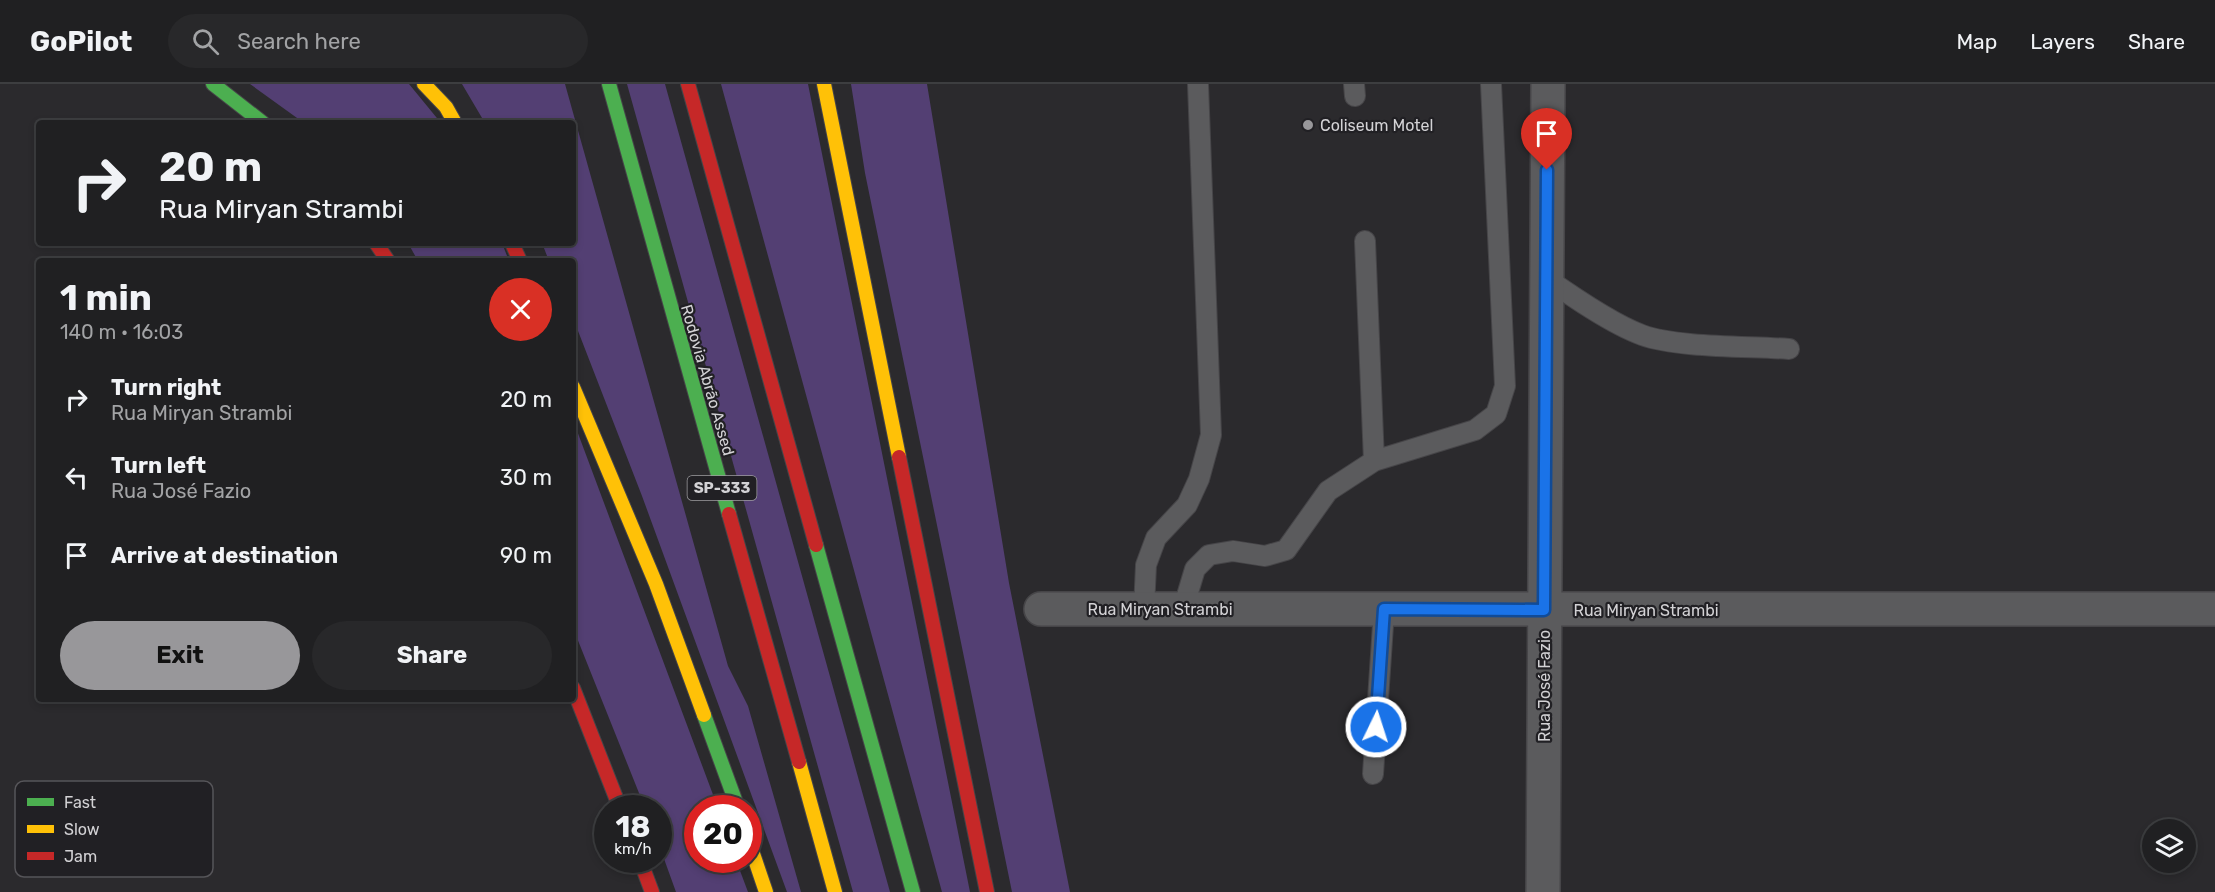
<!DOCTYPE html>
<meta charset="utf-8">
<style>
:root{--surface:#202022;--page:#28282a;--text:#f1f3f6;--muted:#a2a3a5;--line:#3d3e40;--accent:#98979a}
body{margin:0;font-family:Rubik,sans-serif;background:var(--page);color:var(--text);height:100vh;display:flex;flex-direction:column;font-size:22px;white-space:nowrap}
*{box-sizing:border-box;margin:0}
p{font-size:20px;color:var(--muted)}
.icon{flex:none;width:33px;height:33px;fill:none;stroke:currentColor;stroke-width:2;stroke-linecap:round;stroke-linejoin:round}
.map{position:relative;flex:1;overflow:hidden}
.sheet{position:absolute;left:36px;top:174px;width:540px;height:444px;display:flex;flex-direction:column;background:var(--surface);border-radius:6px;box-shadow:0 3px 9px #0003,0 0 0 2px var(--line)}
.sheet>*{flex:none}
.hud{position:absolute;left:36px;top:36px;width:540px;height:126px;border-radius:6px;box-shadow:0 3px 9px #0003,0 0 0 2px var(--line);background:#202022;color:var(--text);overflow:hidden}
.controls{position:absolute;left:2142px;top:735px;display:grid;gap:12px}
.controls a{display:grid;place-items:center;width:54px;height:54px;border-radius:50%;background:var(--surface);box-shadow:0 3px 9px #0003,0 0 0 2px var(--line);font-size:30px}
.speed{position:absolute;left:594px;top:711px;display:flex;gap:12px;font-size:30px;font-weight:700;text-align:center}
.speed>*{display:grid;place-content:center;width:78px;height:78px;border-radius:50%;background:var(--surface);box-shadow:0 3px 9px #0003,0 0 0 2px var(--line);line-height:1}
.speed small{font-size:15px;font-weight:400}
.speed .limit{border:9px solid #d22;background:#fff;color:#111}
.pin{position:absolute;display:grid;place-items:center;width:51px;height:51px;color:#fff;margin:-62px -26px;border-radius:50% 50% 50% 0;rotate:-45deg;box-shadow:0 0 6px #0007}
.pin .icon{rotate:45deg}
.me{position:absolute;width:66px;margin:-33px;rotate:4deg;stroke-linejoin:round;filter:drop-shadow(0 0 4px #0008)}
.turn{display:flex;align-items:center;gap:21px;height:126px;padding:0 24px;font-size:27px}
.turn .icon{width:78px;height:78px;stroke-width:2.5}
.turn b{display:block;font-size:42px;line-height:51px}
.round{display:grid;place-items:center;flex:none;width:63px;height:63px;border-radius:32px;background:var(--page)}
.headline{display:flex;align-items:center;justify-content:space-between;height:102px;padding:0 24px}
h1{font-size:36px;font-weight:700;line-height:45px}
.button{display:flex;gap:12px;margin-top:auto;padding:12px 24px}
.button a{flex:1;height:69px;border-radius:36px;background:var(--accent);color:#111;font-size:24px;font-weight:700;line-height:69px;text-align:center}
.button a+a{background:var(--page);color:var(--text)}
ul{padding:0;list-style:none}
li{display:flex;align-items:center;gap:18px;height:78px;padding:0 24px}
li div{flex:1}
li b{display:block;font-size:22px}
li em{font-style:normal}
header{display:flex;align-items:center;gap:36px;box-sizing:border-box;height:84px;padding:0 30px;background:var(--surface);border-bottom:2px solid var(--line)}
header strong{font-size:28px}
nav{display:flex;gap:33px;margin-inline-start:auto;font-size:21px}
.search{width:420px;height:54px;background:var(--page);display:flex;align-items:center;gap:15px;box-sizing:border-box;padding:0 21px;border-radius:33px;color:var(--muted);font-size:22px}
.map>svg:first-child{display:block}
</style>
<header>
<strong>GoPilot</strong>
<div class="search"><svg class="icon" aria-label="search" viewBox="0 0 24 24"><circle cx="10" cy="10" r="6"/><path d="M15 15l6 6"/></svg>Search here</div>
<nav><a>Map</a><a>Layers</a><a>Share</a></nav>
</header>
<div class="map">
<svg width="2215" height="808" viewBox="0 0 2215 808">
<rect width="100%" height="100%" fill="#2b2a2d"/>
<path fill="#533f73" d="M250 0H409L441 39H304Z
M462 0H565L728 582 748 622 801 808H787L642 412 573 234V177H549L542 159H573V39H485Z
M627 0H665L890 808H853Z
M721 0H808L970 808H942Z
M851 0H927L1009 499 1070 808H1012L865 89Z
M408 159H502L509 177H418Z
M573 336 718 724H698V776H736L748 808H676L659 761 658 724H645L573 544Z"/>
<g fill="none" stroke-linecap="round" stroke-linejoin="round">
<defs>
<path id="lane" d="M1354 0 1355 12
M1365 157 1374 377
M1546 194C1573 213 1612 240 1642 251 1678 264 1749 262 1789 265
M1144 525 1146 481 1156 454 1187 421 1199 395 1211 351 1198 0
M1183 525 1195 485 1209 471 1233 467 1265 472 1286 466 1328 407 1374 377 1475 346 1496 330 1505 302 1491 0
M1373 690 1384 526"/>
<path id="street" d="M1041 525H2215
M1543 808 1548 0"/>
<path id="fast" d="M213 0 263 39
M609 0 729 430
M816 461 913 808
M704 631 738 724"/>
<path id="slow" d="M424 0 446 23 455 39
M824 0 899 373
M573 303 656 500 704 631
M799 678 835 808
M748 755 766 808"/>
<path id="jam" d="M688 0 816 461
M376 159 388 177
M512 159 520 177
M899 373 987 808
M729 430 799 678
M573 604 620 724
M640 776 652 808"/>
</defs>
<use href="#lane" stroke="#464548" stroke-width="22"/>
<use href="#street" stroke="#464548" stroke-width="36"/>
<use href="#fast" stroke="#464548" stroke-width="16"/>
<use href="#slow" stroke="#464548" stroke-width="16"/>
<use href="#jam" stroke="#464548" stroke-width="16"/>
<use href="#lane" stroke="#5b5b5d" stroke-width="20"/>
<use href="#street" stroke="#5b5b5d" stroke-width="33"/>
<use href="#fast" stroke="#4caf50" stroke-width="14"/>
<use href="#slow" stroke="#ffc107" stroke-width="14"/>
<use href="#jam" stroke="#c62828" stroke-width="14"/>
</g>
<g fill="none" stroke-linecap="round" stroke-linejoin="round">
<defs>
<path id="route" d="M1376 643 1384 525 1544 526 1547 86"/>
</defs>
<use href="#route" stroke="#114b97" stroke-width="15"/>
<use href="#route" stroke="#1a73e8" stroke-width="10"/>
</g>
<circle fill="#98979a" stroke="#212024" stroke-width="2" cx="1308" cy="41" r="6"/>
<g text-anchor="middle" stroke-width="4.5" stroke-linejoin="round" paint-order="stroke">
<rect fill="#212024" stroke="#9e9da0" stroke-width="1.5" x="687.5" y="392" width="69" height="24" rx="4.5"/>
<g font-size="15" font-weight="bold" fill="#d3d2d5">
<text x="722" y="409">SP-333</text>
</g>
<g font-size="16" fill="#d3d2d5" stroke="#212024" text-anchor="start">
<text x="1320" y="47">Coliseum Motel</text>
</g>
<g font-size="16" fill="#d3d2d5" stroke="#212024">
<text transform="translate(708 296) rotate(74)" y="6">Rodovia Abrão Assed</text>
<text x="1160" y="531">Rua Miryan Strambi</text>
<text x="1646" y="532">Rua Miryan Strambi</text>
<text transform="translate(1544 602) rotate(-90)" y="6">Rua José Fazio</text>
</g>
</g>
<rect x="15" y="697" width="198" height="96" rx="9" fill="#212024" stroke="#565559" stroke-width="1.5"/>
<rect x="27" y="714" width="27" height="8" fill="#4caf50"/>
<rect x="27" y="741" width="27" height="8" fill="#ffc107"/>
<rect x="27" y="768" width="27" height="8" fill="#c62828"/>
<g font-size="16" fill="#d3d2d5">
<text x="64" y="724">Fast</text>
<text x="64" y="751">Slow</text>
<text x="64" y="778">Jam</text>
</g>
</svg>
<div class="controls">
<a><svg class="icon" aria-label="layers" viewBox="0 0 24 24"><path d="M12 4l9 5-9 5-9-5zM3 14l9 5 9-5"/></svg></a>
</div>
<div class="speed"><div>18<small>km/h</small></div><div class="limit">20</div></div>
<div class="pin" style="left:1547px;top:86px;background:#d93025"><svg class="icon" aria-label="arrive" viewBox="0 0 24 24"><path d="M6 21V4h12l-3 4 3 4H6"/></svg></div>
<svg class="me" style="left:1376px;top:643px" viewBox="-20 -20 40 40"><circle r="17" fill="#1a73e8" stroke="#fff" stroke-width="3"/><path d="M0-11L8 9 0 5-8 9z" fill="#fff"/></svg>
<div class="hud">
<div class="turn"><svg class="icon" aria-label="right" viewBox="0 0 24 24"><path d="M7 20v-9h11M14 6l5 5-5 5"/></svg><div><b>20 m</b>Rua Miryan Strambi</div></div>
</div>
<section class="sheet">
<div class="headline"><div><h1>1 min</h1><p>140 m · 16:03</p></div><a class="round" style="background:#d93025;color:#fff"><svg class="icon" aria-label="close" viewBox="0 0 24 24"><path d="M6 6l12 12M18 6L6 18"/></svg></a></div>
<ul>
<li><svg class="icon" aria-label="right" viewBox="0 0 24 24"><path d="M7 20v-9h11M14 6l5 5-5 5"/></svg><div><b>Turn right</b><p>Rua Miryan Strambi</p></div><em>20 m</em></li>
<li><svg class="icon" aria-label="left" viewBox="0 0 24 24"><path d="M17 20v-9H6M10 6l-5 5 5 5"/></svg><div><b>Turn left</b><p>Rua José Fazio</p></div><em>30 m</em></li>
<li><svg class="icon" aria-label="arrive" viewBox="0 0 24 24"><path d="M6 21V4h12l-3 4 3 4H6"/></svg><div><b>Arrive at destination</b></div><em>90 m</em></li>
</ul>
<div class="button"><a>Exit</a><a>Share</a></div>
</section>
</div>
